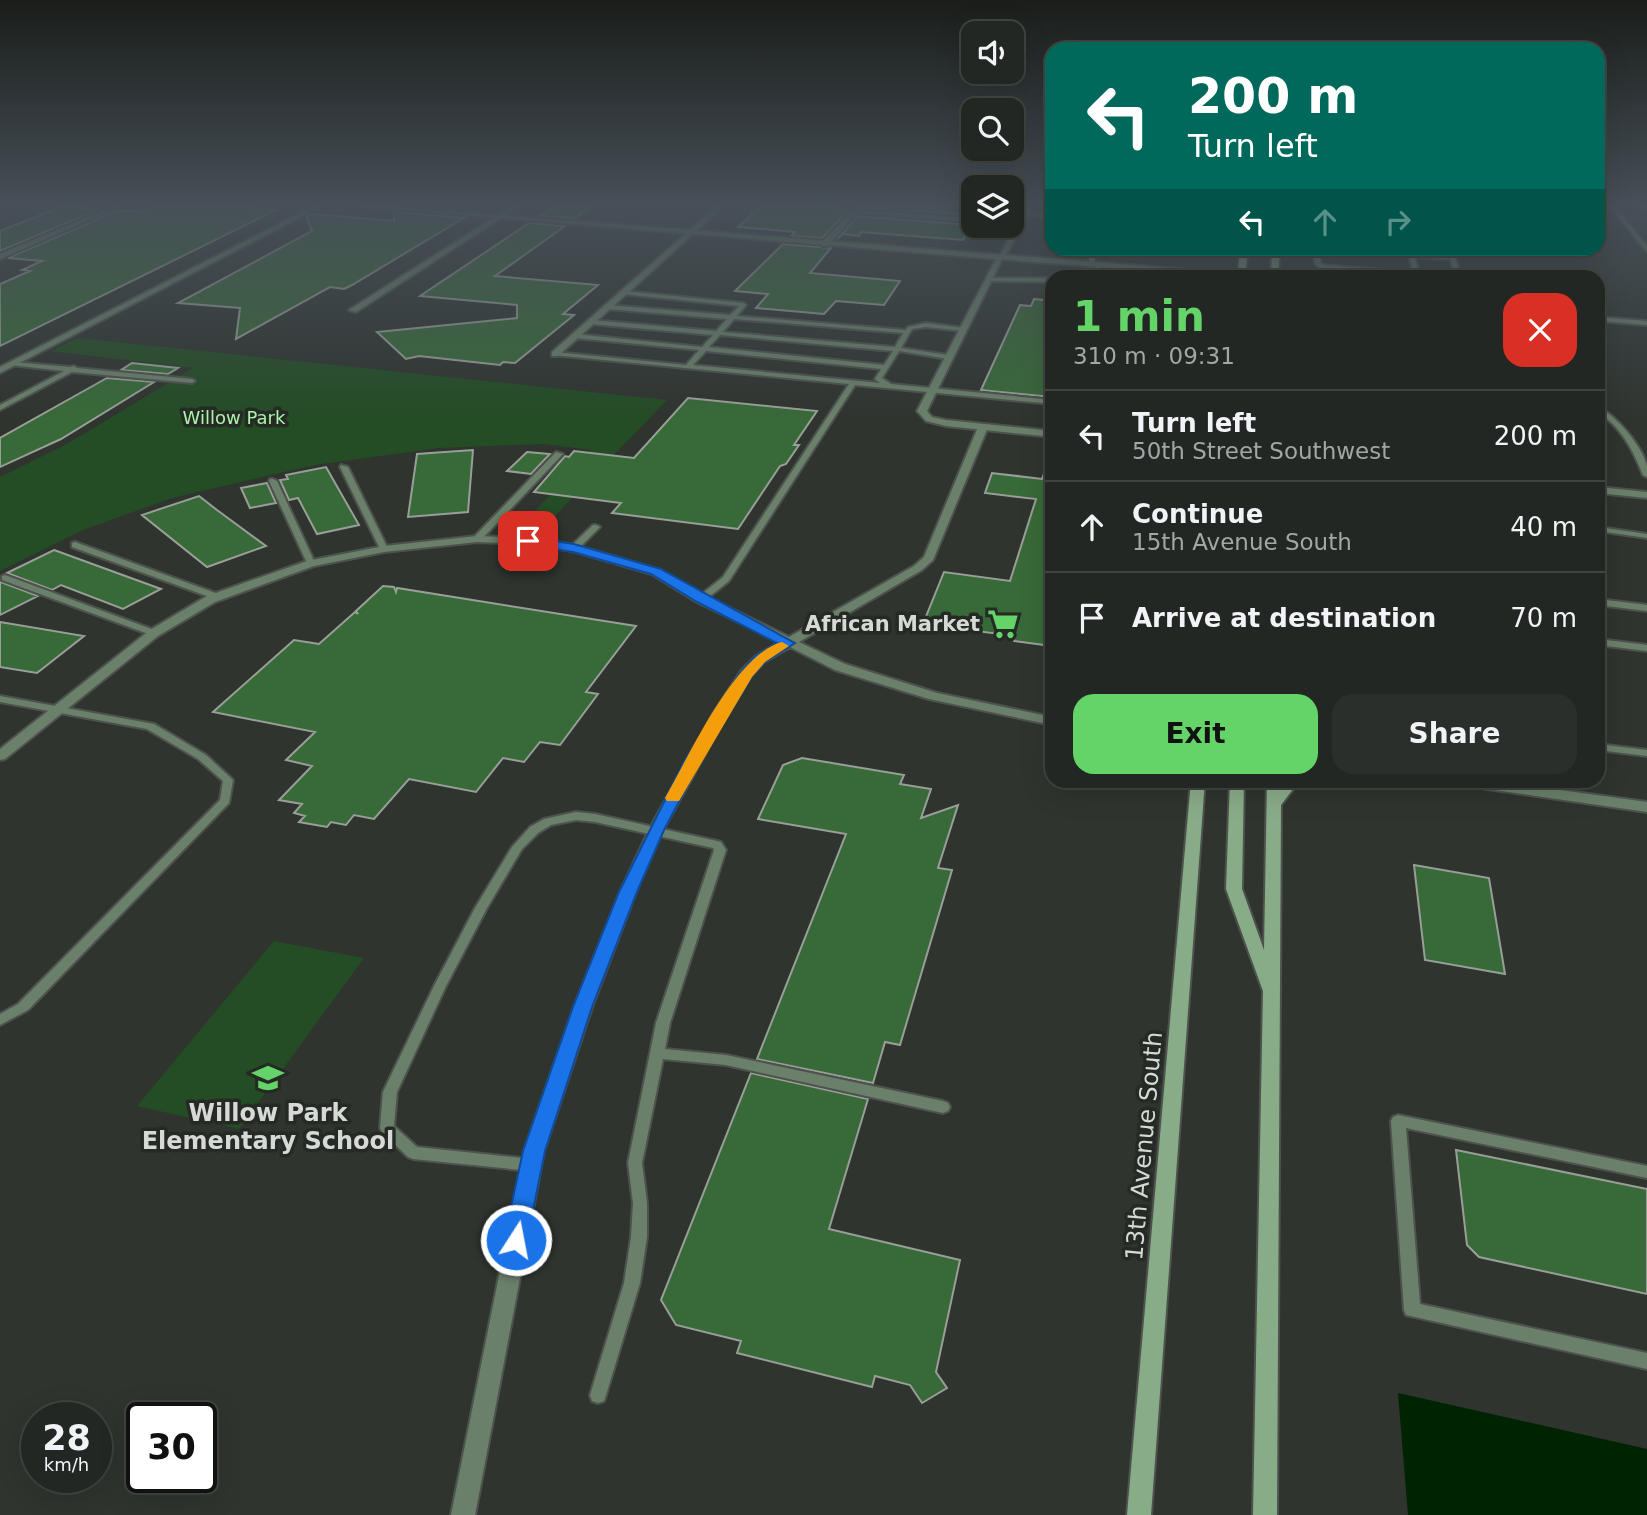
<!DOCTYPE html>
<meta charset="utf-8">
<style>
:root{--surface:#232723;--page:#2b2f2b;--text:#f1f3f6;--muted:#a3a5a6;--line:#404441;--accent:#64d468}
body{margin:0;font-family:"DejaVu Sans",sans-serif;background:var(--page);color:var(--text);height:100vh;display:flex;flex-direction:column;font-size:26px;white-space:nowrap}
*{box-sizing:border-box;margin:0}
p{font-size:23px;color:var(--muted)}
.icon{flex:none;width:38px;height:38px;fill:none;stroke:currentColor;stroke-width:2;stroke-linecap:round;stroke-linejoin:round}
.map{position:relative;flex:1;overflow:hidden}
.sheet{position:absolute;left:1045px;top:270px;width:560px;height:518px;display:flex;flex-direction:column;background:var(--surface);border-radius:21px;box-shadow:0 7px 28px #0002,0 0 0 2px var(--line)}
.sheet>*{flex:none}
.guide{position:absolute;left:1045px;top:42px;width:560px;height:214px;border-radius:21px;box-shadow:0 7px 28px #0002,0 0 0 2px var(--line);background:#00695c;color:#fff;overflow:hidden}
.tools{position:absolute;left:961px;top:21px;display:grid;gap:14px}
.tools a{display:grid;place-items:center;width:63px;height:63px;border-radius:14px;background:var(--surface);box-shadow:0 7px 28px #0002,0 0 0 2px var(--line);font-size:35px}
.speed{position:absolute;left:21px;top:1402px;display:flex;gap:14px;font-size:35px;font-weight:700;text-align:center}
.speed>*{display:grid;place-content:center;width:91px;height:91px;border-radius:50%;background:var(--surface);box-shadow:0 7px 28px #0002,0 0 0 2px var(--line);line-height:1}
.speed small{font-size:18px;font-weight:400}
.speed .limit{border:4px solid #111;border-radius:10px;background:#fff;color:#111}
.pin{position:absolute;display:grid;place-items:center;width:60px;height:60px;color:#fff;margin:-30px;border-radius:14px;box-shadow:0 4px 10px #0006}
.me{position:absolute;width:77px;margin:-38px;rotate:11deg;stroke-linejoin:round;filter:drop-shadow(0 0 5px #0008)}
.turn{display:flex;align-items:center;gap:24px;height:147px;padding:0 28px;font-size:32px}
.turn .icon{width:91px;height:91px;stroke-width:2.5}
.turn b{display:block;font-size:49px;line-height:60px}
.lanes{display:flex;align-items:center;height:66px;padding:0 28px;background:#0003;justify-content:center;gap:35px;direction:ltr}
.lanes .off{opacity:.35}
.round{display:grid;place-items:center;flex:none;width:74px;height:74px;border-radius:21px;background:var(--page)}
.summary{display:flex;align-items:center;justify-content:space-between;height:119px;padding:0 28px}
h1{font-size:42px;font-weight:700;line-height:52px;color:var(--accent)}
.button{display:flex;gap:14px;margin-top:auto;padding:14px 28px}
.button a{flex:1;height:80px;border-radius:21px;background:var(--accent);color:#111;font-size:28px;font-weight:700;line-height:80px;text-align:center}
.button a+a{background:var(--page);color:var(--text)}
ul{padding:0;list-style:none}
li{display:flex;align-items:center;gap:21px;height:91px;padding:0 28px;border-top:2px solid var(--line)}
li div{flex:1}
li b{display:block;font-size:26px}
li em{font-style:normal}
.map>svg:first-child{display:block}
</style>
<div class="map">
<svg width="1647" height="1515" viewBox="0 0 1647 1515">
<rect width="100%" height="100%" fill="#2f342f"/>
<path fill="#244c25" d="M78 338 667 400 544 527 523 524 591 450 544 444 439 448 315 465 172 498 83 530 0 571V477L67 444 193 368 51 351Z
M274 941 364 958 239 1129 137 1106Z"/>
<path fill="#002302" d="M1398 1393 1647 1449V1515H1408Z"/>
<path fill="#386938" stroke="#999f98" stroke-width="2" d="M63 206 100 209 0 251V231Z
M159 206H226L276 210 0 346V284L30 271 22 270 42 261 8 258 119 210 144 212Z
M554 206H593L575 218 540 216Z
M761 206H814L850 209 822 238 791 236 795 232 738 227Z
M868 206H973V215L866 208Z
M394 212 464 218 352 285 344 289 330 287 236 339 240 308 178 303 312 231 306 217 313 214 394 221Z
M858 216 972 225 963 240 861 232 859 236 843 234 837 239Z
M529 223 565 226 495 276 598 285 563 314 574 315 515 363 503 362 500 365 419 356 406 359 377 332 517 318V305L420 296Z
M783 244 831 248 810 273 900 281 884 305 836 301 824 314 756 308 768 294 735 291Z
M1034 299 1052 301V397L981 390 1020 305 1031 306Z
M132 363 178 368 168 374 121 370Z
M107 378 154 382 61 439 0 467V438Z
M688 398 817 411 794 445H799L786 464 780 466 738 529 612 513 621 503 534 492 565 456 569 457 574 451 634 458Z
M473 450 468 512 408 517 417 454Z
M527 452 550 454 531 474 507 471Z
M1047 465 1052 466V646L1014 641 1015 636 923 624 944 572 1010 581 1036 499 985 493 992 473 1042 479Z
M326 467 359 525 317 534 298 498 289 500 280 480 288 479 286 475Z
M267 483 276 503 250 508 241 488Z
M199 496 217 510 266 546 207 567 142 515Z
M54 550 161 589 123 609 61 585 52 590 7 573Z
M0 582H1L38 596 0 615Z
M383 586 394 587 396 592 397 588 636 626 586 692 598 694 560 745 540 742 524 762 503 758 476 792 409 779 374 819 354 815 346 825 331 822 327 827 299 822 305 816 294 813 302 804 279 800 312 766 286 760 315 732 213 712 294 640 319 644 355 612 358 614 356 611Z
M0 622 84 636 37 673 0 667Z
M802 758 904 775 900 784 931 789 921 818 958 805 938 868 952 870 900 1045 885 1042 873 1083 757 1059 846 834 758 819 783 765Z
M1414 865 1489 878 1505 974 1425 960Z
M751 1073 868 1099 829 1229 960 1260 936 1372 947 1388 922 1403 910 1385 875 1376 872 1387 737 1353 741 1341 676 1325 661 1300Z
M1456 1150 1647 1189V1294L1479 1257 1467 1245Z"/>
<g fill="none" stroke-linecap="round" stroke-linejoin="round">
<defs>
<path id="service" d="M1610 206H1615L1647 246V252Z
M1633 206H1647V208Z
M855 210 973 218V222L853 213Z
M1024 212 1052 215V218L1022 215Z
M1012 221 1021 223 1022 224 1019 226 1012 224Z
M1052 247 1095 253 1094 265 1091 267 1088 265 1090 255 1054 250Z
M1312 248H1348L1408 253 1407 248H1413L1414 253 1449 256 1446 248H1452L1461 276H1455L1450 259 1415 257 1419 274 1416 276 1322 269 1315 264ZM1318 249 1409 256 1413 272 1323 265 1321 263Z
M1099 263 1102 265 1098 276H1093L1096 265Z
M989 278H1052V282L987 281V279Z
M624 291 744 303 746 305 737 316 906 330 908 327 926 323 965 328V330L963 331 926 327 912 329 901 348 948 355 951 357 948 359 899 351 882 378 891 384 1052 400V404L855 385 729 581 704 601H698V597L723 577 849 384 553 355 552 354 555 352 686 365 699 350 575 338 572 336 575 334 702 347 713 335 591 324 588 322 591 320 716 331 727 319 607 309 604 307 607 305 730 315 739 306 622 294V292ZM734 319 903 333 895 347 723 332ZM720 335 893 351 884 365 709 347ZM706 351 881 369 875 379 880 383 693 365Z
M1598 317 1647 321V325L1598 321Z
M13 362 70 367 74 366 77 368 192 379 195 381 192 383 72 372 0 410V405L64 371 11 365V363Z
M1598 407C1616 415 1642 446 1647 466 1647 470 1647 474 1647 477L1643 475C1633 450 1621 427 1598 412Z
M556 452 563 454 480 541H474V537Z
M1049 458H1052V464L1047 462Z
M341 465 348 467 388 549 387 551H381L380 549 340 467Z
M270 479H273L277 481 315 563 314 565 311 566 307 563 269 481Z
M593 525H596L600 527 577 550H571V546Z
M1598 527 1647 534V538L1598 531Z
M75 542 221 595 222 597 221 599H215L72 547V543Z
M5 575 157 631 159 633 154 636 151 635 2 580V576Z
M1598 599 1647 605V611L1598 605Z
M1598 639 1647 645V651L1598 645Z
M0 696 154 724 206 755 233 780 229 803 28 1010 0 1025V1014L18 1004 220 800 223 781 198 759 147 729 0 702Z
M1598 744 1647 750V756L1598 750Z
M576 812 595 814 717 841 721 842 726 850 670 1023 665 1049 726 1055 943 1101 948 1103 950 1107 948 1111 943 1113 726 1065 663 1059 642 1163 647 1203V1237L640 1283 606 1395 604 1401 598 1403 592 1401 590 1395 624 1283 631 1237 633 1203 628 1163 656 1023 714 850 713 848 595 822 576 820 551 825 538 833 522 849 487 908 446 986 397 1092 394 1126 417 1147 531 1159 536 1161 538 1165 536 1169 531 1171 413 1159 408 1157 382 1132 380 1128 383 1092 434 986 475 908 512 847 530 827 544 819Z
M1398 1115 1647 1166V1178L1406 1128 1420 1304 1647 1353V1369L1406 1315 1404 1310 1391 1121 1393 1117Z"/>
<path id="minor" d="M113 206H122L0 259V254Z
M314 206H322L0 373V367Z
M512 206H520L356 312 349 310Z
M717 206H724L558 356H552V352Z
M856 206H863L828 246H822V242Z
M1026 206H1032L1006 255 1241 274 1245 276H1219L998 259Z
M983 424 988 427 933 560 922 570 799 642 845 664 937 693 1052 717V725L929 699 835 670 790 647 764 662 751 676 727 714 663 830 636 892 592 1007 544 1151 475 1515H451L524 1151 574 1007 620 892 649 830 713 714 741 671 756 656 780 642 697 602 652 574 573 551 528 544 477 542 384 552 314 566 215 602 158 636 5 759 0 760V749L150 630 207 596 307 561 384 546 477 536 528 538 574 545 660 570 705 596 789 637 914 566 924 557 978 427Z
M1446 780H1488L1647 802V812L1453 784Z"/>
<path id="tertiary" d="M355 206H384L1004 255 927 411 932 417 946 420 1052 431V437L946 426 926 421 917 411 996 259Z
M1598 487 1647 492V498L1598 493Z"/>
<path id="secondary" d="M1240 248H1248L1245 276H1238Z
M1272 248H1280L1278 276H1271Z
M1191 780H1205L1151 1515H1127Z
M1230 780H1244L1242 889 1264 950 1267 780H1281V783L1284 780H1300L1281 805 1277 1515H1253L1263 991 1226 889Z"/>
</defs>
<use href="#service" stroke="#4d524d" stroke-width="4"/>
<use href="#minor" stroke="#4d524d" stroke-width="4"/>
<use href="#tertiary" stroke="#4d524d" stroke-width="4"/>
<use href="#secondary" stroke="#4d524d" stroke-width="4"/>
<use href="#service" fill="#6a806a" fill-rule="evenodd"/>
<use href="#minor" fill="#6a806a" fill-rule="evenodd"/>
<use href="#tertiary" fill="#6a806a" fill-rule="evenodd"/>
<use href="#secondary" fill="#89ac88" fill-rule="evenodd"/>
</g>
<linearGradient id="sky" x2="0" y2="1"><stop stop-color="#1a1d1a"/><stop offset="0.49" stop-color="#475058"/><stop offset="1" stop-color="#475058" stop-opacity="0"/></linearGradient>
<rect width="1647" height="418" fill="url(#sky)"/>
<path fill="#1a73e8" stroke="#114b97" stroke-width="2" d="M528 537 574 544 661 569 795 643 765 662 752 676 700 762 664 830 637 892 592 1007 545 1151 527 1240 524 1247 516 1250 508 1247 504 1240 523 1151 573 1007 619 892 684 762 739 674 755 656 777 643 697 602 651 574 573 552 523 544 521 541Z"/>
<path fill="#f59e0b" d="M782 642 789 646 765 662 752 677 679 801H667L665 798C689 756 735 654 782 642Z"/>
<defs>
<symbol id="supermarket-bare" viewBox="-9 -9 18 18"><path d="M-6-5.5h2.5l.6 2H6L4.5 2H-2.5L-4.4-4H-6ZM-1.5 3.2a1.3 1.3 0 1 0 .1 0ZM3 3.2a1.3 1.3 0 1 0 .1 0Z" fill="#64d468" stroke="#252a25" stroke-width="2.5" paint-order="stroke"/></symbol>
<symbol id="school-bare" viewBox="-9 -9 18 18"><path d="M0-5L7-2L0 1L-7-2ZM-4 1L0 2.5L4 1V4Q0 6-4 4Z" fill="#64d468" stroke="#252a25" stroke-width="2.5" paint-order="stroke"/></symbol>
</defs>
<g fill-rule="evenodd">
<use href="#supermarket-bare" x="981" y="602" width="44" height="44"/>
<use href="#school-bare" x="246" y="1056" width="44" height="44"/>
</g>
<g text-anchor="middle" stroke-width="7" stroke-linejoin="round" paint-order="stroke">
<g font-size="18" fill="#aaf3a9" stroke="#252a25">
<text x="234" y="424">Willow Park</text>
</g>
<g font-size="21" font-weight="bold" fill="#d6d9d6" stroke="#252a25" text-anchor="end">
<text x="980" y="631">African Market</text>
</g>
<g font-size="24" font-weight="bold" fill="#d6d9d6" stroke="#252a25">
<text x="268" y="1121">Willow Park<tspan x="268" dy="28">Elementary School</tspan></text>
</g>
<g font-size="24" fill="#d6d9d6" stroke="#252a25">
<text transform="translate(1144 1146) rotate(-85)" y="8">13th Avenue South</text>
</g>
</g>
</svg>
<div class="tools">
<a><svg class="icon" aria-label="sound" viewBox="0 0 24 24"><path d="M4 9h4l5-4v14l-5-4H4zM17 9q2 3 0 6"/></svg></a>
<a><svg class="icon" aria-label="search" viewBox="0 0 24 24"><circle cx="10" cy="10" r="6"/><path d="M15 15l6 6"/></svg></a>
<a><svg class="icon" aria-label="layers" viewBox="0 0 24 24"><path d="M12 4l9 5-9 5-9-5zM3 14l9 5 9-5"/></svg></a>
</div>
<div class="speed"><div>28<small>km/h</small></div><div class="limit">30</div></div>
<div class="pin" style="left:528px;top:541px;background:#d93025"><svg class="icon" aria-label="arrive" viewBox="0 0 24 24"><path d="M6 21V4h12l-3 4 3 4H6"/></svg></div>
<svg class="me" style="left:516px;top:1240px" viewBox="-20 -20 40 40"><circle r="17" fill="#1a73e8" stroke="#fff" stroke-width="3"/><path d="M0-11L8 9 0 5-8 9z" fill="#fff"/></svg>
<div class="guide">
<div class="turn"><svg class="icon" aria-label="left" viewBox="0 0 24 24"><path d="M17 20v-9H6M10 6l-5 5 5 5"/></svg><div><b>200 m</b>Turn left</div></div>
<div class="lanes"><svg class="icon" aria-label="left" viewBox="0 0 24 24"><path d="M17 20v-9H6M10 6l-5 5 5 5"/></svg><svg class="icon off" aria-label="ahead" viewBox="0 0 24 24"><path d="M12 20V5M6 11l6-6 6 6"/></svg><svg class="icon off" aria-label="right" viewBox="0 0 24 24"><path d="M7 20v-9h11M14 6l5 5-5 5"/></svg></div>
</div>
<section class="sheet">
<div class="summary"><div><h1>1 min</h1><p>310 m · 09:31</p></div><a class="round" style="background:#d93025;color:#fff"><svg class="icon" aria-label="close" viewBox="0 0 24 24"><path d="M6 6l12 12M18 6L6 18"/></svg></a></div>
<ul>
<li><svg class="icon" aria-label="left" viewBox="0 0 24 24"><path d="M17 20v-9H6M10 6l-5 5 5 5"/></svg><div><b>Turn left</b><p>50th Street Southwest</p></div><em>200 m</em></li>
<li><svg class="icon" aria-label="ahead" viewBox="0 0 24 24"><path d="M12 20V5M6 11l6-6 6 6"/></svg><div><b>Continue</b><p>15th Avenue South</p></div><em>40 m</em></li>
<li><svg class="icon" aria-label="arrive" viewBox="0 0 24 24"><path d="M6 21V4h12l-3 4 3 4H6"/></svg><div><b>Arrive at destination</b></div><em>70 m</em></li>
</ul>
<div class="button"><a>Exit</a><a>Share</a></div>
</section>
</div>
